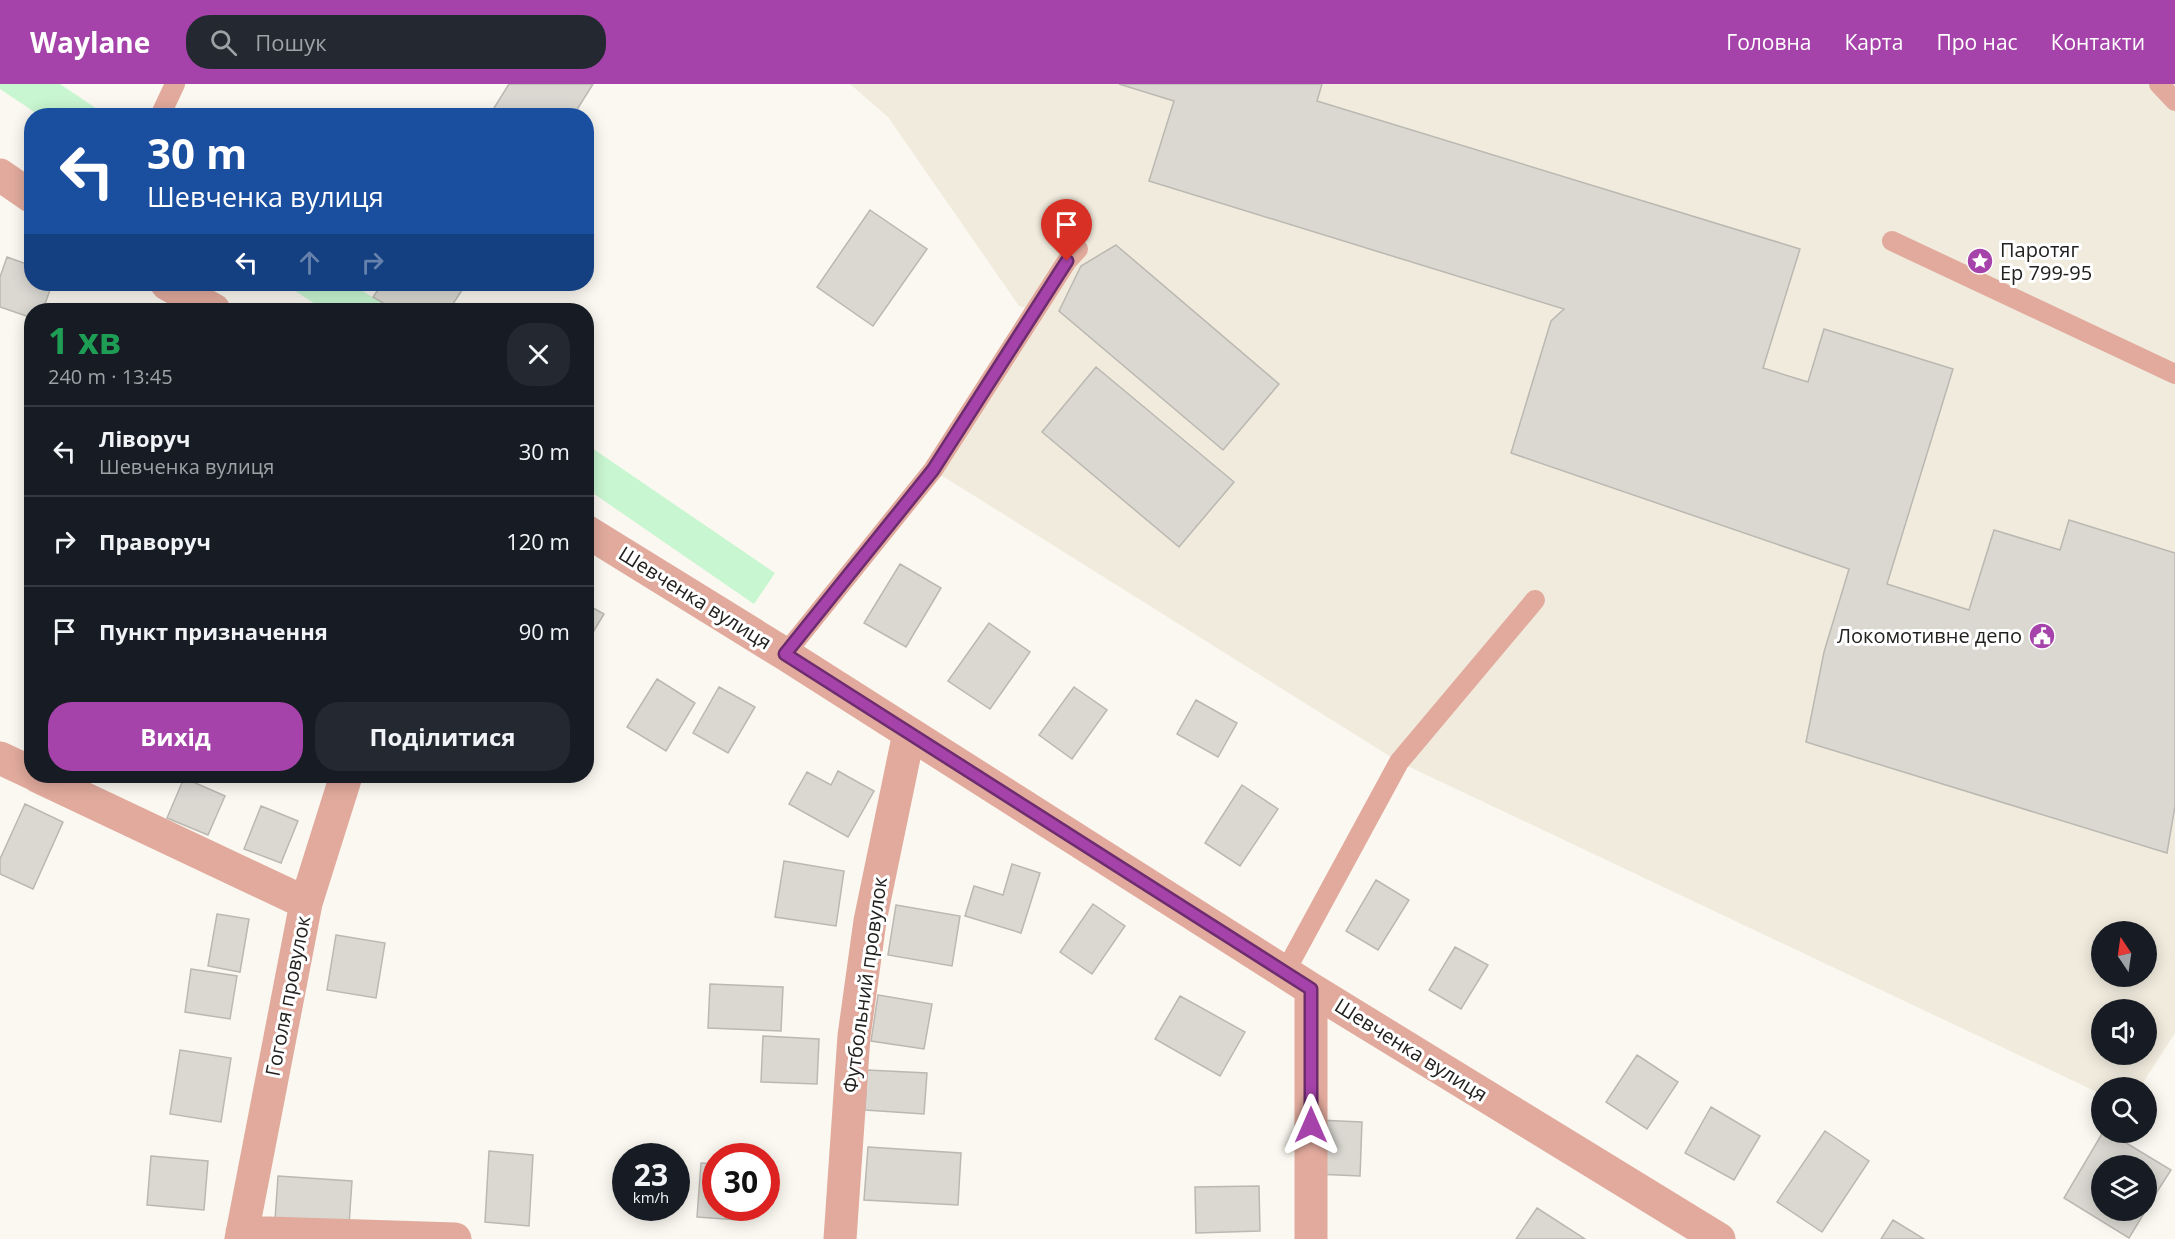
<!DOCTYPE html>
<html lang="uk">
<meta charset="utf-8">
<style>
:root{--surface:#171b24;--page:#242831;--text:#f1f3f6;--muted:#9ea1a6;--line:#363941;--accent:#a643aa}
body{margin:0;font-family:"Open Sans",sans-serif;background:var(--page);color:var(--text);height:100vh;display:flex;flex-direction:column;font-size:22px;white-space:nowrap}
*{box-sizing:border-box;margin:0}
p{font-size:20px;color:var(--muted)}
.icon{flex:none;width:33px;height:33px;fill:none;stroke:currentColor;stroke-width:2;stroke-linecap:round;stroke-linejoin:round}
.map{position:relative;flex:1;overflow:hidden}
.sheet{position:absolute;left:24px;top:219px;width:570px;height:480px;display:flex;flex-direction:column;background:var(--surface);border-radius:24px;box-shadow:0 3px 15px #0003}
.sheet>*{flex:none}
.guide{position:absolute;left:24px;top:24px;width:570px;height:183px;border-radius:24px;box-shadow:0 3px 15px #0003;background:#1a4fa0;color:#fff;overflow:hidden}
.needle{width:39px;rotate:347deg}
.tools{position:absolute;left:2091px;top:837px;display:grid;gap:12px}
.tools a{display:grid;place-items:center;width:66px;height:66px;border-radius:50%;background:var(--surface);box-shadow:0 3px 15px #0003;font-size:30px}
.speed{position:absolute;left:612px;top:1059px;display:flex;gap:12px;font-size:30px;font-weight:700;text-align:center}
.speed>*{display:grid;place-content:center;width:78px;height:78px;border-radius:50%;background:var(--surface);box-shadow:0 3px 15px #0003;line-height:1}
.speed small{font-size:15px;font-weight:400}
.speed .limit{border:9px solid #d22;background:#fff;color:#111}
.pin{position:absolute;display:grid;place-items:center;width:51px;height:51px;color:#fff;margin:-62px -26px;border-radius:50% 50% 50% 0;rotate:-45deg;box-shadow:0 0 6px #0007}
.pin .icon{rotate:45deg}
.me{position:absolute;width:66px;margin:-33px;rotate:0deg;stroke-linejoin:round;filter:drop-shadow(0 0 4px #0008)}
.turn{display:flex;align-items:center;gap:21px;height:126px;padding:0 24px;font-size:27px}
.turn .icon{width:78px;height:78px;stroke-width:2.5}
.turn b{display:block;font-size:42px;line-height:51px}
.lanes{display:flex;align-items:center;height:57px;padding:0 24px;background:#0003;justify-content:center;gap:30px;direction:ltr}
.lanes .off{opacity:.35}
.round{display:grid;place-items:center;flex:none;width:63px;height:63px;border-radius:24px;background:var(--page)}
.head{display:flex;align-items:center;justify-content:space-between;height:102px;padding:0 24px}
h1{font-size:36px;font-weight:700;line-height:45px;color:#1e9e55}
.cta{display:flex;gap:12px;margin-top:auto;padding:12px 24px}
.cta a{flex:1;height:69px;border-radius:24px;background:var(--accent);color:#fff;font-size:24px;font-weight:700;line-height:69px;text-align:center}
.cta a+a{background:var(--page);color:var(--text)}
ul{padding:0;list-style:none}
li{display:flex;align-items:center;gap:18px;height:90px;padding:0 24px;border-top:2px solid var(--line)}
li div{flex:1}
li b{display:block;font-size:22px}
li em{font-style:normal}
header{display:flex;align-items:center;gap:36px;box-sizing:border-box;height:84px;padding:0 30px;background:var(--accent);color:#fff}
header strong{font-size:28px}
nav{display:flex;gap:33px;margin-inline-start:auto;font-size:21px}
.search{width:420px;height:54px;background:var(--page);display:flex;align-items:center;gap:15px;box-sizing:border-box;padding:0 21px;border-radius:24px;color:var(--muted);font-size:22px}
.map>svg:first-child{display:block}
</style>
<header>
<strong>Waylane</strong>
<div class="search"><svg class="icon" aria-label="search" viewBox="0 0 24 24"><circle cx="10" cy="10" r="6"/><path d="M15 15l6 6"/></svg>Пошук</div>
<nav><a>Головна</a><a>Карта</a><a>Про нас</a><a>Контакти</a></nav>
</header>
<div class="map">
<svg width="2175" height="1155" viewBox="0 0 2175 1155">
<rect width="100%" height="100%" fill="#faf8f0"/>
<path fill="#f0ebdd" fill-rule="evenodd" d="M850 0H2175V949L2140 1003 2102 1004 2101 1010 1399 678 933 386 1035 226 1019 222 888 33ZM2102 848H2146V892H2102ZM2102 926H2146V970H2102Z"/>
<path fill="#c8f6d0" d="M0 0H60L106 31H39L0 5Z
M285 200H352L392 226H324Z
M586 360 775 489 754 520 587 405Z"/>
<path fill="#dad8d1" stroke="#bab8b1" stroke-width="1.5" d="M509 0H593L573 32H489Z
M1119 0H1322L1317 17 1800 165 1763 284 1808 298 1824 245 1953 285 1887 500 1969 526 1994 446 2060 466 2069 436 2175 469V722L2167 769 1806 658 1824 568 1849 485 1511 369 1551 237 1564 225 1149 97 1174 17Z
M870 126 927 165 873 242 817 203Z
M1116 161 1279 300 1223 366 1059 227 1081 182Z
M7 173 32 182V200H52L43 226H32V234L0 223V193Z
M382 200H466L449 226H395L373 213Z
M1096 283 1234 398 1179 463 1042 348Z
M900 480 941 504 906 563 864 539Z
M586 520 604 530 586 560Z
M989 539 1030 568 990 625 948 597Z
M657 595 695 619 666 667 627 643Z
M719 603 755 623 728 669 693 649Z
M1074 603 1107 626 1072 675 1039 651Z
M1196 616 1237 639 1218 673 1177 650Z
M838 687 874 707 848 753 789 720 807 688 831 701Z
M184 694 225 712 208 751 167 734Z
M1242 701 1278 725 1240 782 1205 759Z
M25 720 63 738 33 805 0 790V775Z
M261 722 298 737 281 779 244 765Z
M784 777 844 787 836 842 775 833Z
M1012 780 1040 789 1021 849 965 832 974 802 1003 811Z
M1376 796 1409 816 1378 866 1346 847Z
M1093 820 1125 842 1092 890 1060 868Z
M896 821 960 832 952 882 888 871Z
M217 830 249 835 240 888 208 882Z
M336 851 385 859 376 914 327 906Z
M1455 863 1488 881 1461 925 1429 906Z
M191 885 237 892 230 935 185 928Z
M710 900 783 903 781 947 708 944Z
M878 911 932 920 924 965 871 957Z
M1180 912 1245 948 1220 992 1155 955Z
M763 952 819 955 817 1000 761 998Z
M180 966 231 974 221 1038 170 1030Z
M1637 971 1678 998 1647 1045 1606 1018Z
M867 986 927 989 924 1030 865 1026Z
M1711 1023 1760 1052 1734 1096 1685 1069Z
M1317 1036 1362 1038 1360 1092 1315 1090Z
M1825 1047 1869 1077 1822 1148 1777 1118Z
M2103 1048H2108L2171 1086 2146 1125V1082H2102V1126H2146L2129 1154 2064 1114Z
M868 1063 961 1069 958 1121 864 1116Z
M489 1067 533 1071 529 1142 485 1138Z
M151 1072 208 1077 204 1126 147 1121Z
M701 1079 716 1080V1124H740L739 1136 697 1133Z
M278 1092 352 1097 349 1141 275 1136Z
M1259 1102 1260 1147 1196 1149 1195 1103Z
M1537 1124 1585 1155H1516Z
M1893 1136 1924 1155H1881Z"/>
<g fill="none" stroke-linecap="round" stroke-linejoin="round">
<path stroke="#e1aa9d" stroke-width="20" d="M2159 0 2175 17
M160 32 175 0
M1892 157 2175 290
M785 570 933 386 1067 177 1078 165
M1285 888 1399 678 1535 516"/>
<path stroke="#e1aa9d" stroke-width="33" d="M0 91 32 113
M167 200 214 226
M586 447 785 570 1311 905 1719 1155
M0 674 32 689
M37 692 306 819 241 1155
M306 819 346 692
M242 1148 455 1155
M840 1155 854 952 870 837 909 649
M1311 1155V905"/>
</g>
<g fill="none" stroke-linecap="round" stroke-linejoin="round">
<defs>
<path id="route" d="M1067 177 933 386 785 570 1311 905V1041"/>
</defs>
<use href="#route" stroke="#6c2c6e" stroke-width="15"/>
<use href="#route" stroke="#a643aa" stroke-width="10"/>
</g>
<defs>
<symbol id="sight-disc" viewBox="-11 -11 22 22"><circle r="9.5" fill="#a643aa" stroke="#fff"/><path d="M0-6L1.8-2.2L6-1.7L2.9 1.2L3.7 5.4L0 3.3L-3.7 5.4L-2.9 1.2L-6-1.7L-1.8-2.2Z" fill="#fff"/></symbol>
<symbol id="civic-disc" viewBox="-11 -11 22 22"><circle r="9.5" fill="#a643aa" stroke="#fff"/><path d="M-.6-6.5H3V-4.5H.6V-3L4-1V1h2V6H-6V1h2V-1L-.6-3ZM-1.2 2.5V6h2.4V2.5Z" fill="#fff"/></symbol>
</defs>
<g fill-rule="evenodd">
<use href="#sight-disc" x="1965" y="162" width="30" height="30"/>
<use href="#civic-disc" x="2027" y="537" width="30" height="30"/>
</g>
<g text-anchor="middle" stroke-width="6" stroke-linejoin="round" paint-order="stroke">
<g font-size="20" fill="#22211f" stroke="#fff" text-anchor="start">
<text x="2000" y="173">Паротяг<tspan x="2000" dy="23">Ер 799-95</tspan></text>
<text x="2022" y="559" text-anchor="end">Локомотивне депо</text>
</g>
<g font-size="20" fill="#22211f" stroke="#fff">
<text transform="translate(695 514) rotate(32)" y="7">Шевченка вулиця</text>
<text transform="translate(865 901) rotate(-82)" y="7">Футбольний провулок</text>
<text transform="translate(288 912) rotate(-79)" y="7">Гоголя провулок</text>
<text transform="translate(1411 966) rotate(32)" y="7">Шевченка вулиця</text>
</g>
</g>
</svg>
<div class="tools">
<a><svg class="needle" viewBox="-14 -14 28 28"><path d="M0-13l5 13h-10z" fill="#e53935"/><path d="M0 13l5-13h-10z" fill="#9ea1a6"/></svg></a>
<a><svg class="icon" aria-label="sound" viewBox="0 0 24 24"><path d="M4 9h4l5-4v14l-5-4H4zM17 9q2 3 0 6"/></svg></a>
<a><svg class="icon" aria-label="search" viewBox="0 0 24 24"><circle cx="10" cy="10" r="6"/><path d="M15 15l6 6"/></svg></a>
<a><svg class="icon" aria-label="layers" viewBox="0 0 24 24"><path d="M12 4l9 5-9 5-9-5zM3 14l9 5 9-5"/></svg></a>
</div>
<div class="speed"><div>23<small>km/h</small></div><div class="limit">30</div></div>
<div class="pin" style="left:1067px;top:177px;background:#d93025"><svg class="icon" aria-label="arrive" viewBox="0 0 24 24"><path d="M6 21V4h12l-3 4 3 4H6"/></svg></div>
<svg class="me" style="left:1311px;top:1041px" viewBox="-20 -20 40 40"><path d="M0-17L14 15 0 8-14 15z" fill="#a643aa" stroke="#fff" stroke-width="4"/></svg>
<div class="guide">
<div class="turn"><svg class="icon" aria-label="left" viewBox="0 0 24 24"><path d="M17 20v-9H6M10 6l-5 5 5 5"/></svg><div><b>30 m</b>Шевченка вулиця</div></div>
<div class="lanes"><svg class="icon" aria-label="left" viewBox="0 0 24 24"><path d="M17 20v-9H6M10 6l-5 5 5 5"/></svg><svg class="icon off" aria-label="ahead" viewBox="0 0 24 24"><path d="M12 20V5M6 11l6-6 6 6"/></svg><svg class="icon off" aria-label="right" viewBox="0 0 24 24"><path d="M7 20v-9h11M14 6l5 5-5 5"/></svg></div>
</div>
<section class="sheet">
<div class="head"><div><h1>1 хв</h1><p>240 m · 13:45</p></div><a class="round"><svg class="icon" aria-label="close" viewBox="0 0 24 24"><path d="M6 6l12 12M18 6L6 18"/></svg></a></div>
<ul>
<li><svg class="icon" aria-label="left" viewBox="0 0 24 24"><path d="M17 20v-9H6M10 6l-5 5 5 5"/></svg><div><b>Ліворуч</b><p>Шевченка вулиця</p></div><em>30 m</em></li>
<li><svg class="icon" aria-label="right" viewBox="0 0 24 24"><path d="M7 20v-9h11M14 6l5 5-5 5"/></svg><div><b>Праворуч</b></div><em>120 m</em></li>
<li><svg class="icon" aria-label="arrive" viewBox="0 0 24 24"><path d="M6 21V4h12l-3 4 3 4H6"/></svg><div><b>Пункт призначення</b></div><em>90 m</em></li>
</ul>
<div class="cta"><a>Вихід</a><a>Поділитися</a></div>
</section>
</div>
